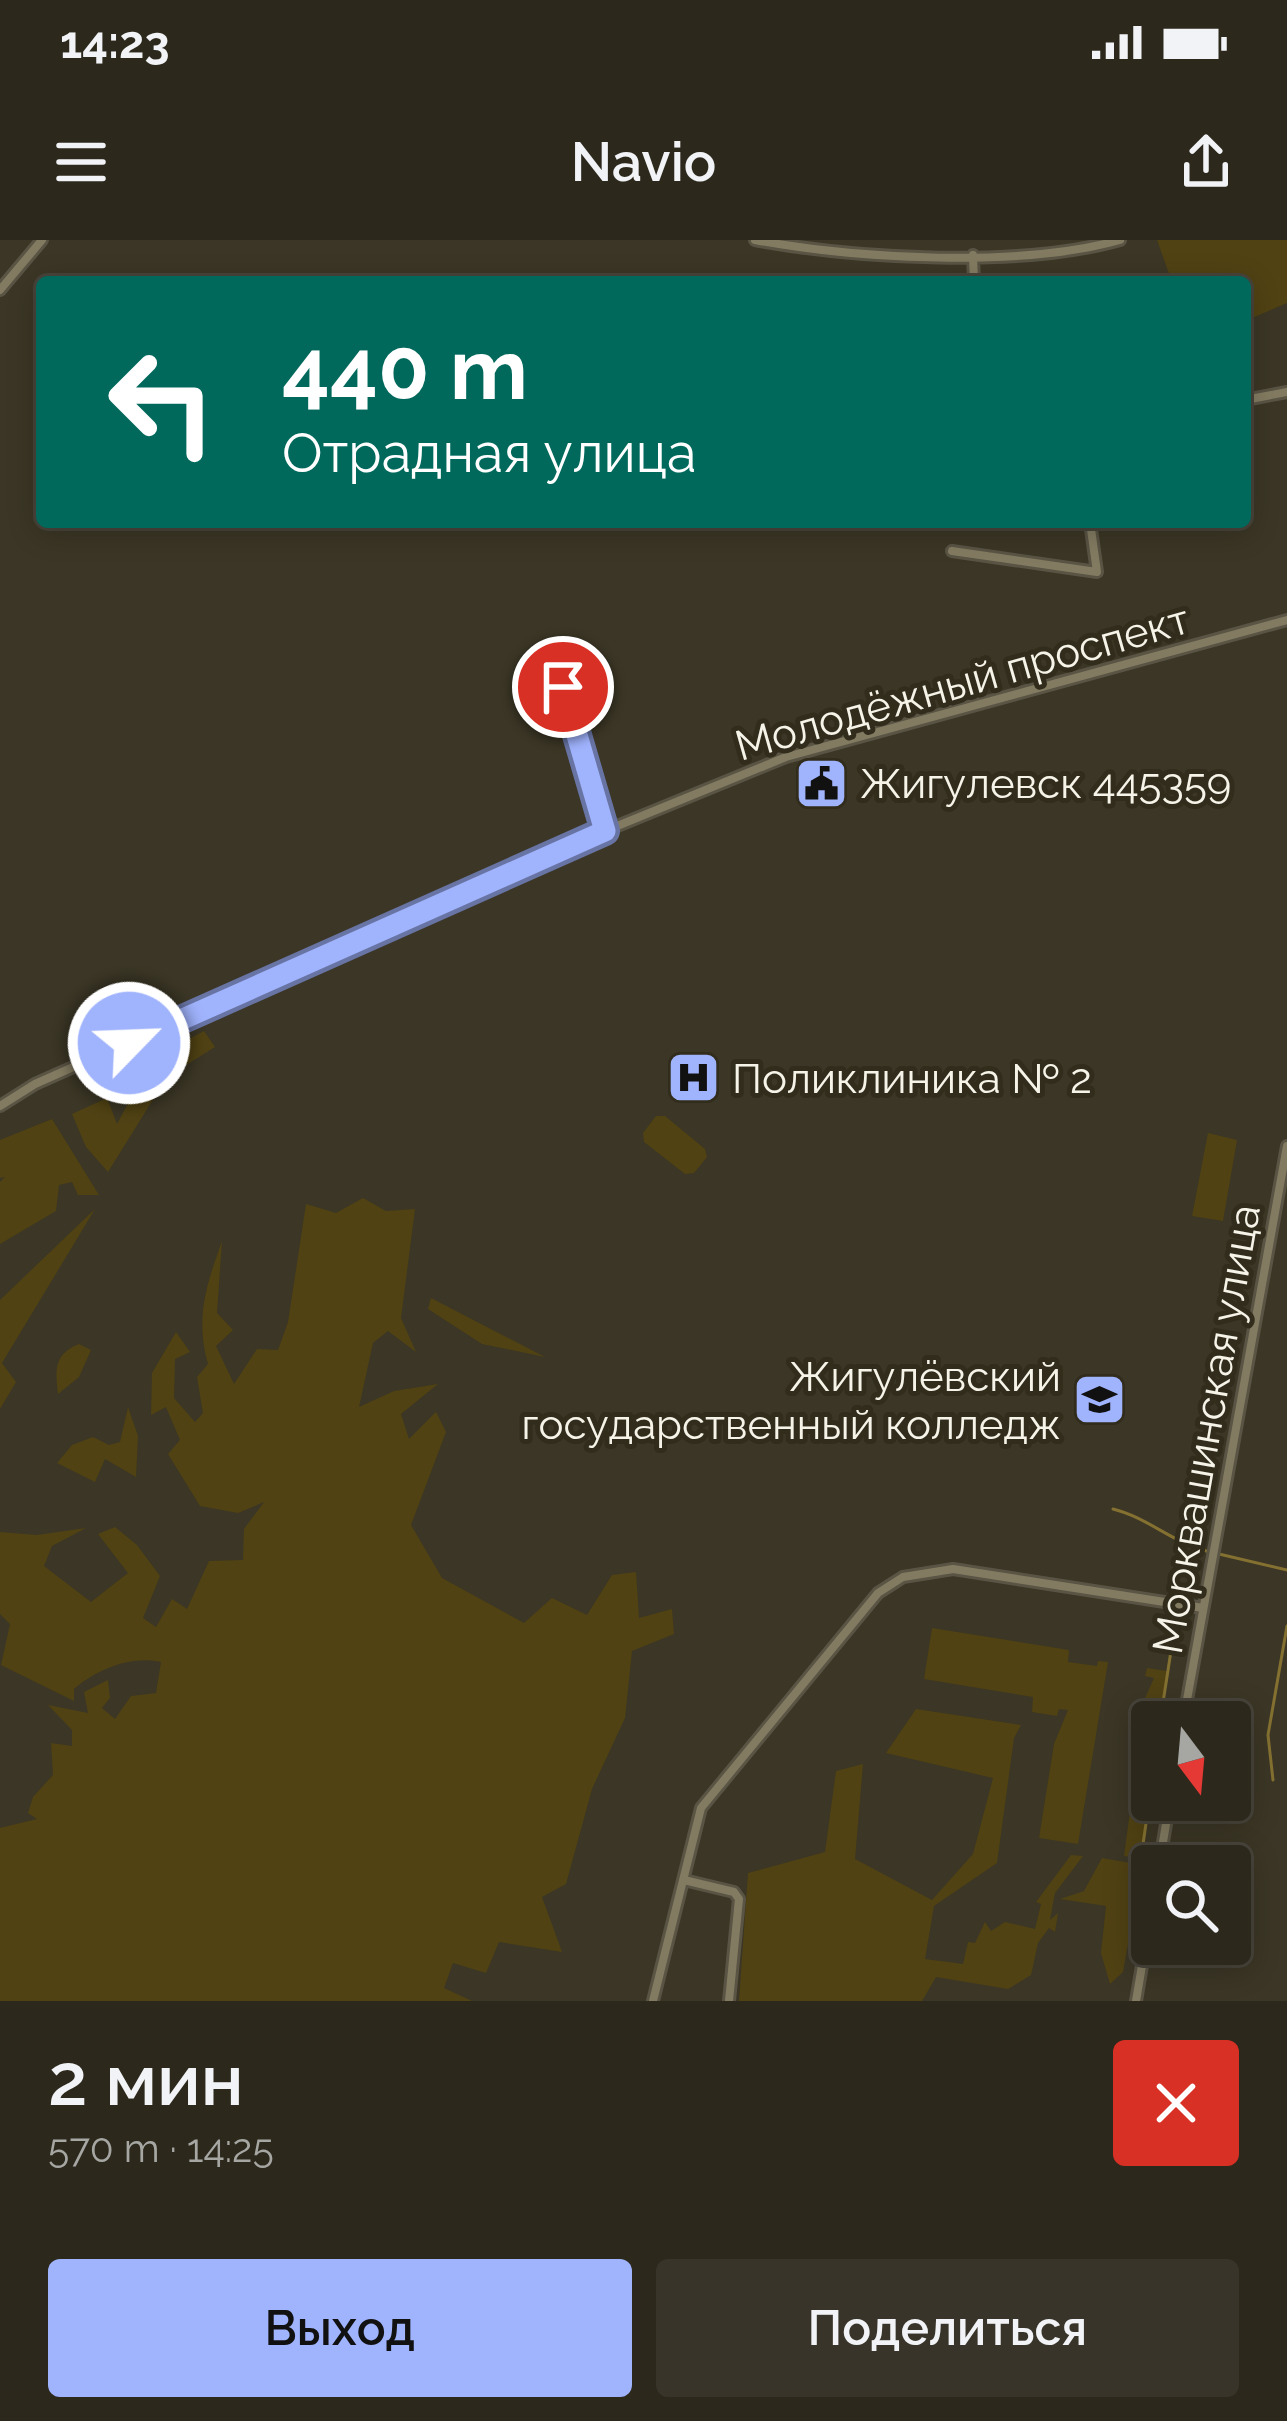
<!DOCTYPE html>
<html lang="ru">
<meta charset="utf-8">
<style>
:root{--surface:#2c281c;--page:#383429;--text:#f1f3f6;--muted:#a6a6a3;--line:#48443b;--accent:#a0b3fd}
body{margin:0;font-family:Raleway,sans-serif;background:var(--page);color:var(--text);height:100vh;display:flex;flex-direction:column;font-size:45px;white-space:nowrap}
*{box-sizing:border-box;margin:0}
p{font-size:39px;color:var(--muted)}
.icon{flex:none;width:66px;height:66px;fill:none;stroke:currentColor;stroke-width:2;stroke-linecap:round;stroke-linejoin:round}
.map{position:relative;height:1761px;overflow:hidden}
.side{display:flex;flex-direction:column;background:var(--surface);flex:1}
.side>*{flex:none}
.banner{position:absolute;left:36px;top:36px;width:1215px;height:252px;border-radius:12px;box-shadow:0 6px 30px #0003,0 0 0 3px var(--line);background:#00695c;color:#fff;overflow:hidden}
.needle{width:78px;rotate:164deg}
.tools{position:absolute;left:1131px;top:1461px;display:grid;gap:24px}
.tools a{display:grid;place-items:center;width:120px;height:120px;border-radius:12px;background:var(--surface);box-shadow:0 6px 30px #0003,0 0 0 3px var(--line);font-size:60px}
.pin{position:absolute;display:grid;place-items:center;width:102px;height:102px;color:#fff;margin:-51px;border:6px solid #fff;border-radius:50%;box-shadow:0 3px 12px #0007}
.me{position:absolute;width:132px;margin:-66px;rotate:66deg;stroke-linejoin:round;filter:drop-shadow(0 0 9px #0008)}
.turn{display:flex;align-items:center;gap:42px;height:252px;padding:0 48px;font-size:54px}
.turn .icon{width:156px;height:156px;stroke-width:2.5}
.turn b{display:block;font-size:84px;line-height:102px}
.round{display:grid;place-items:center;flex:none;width:126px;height:126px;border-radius:12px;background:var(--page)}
.head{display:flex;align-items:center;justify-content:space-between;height:204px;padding:0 48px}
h1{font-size:72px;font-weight:600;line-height:90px}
.button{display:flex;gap:24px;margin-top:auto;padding:24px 48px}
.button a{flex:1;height:138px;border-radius:12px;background:var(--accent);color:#111;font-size:48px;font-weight:600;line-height:138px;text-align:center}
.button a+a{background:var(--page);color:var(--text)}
.status{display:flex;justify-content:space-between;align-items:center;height:84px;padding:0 60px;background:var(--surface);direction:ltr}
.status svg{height:33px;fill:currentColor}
header{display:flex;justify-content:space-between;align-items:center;height:156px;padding:0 48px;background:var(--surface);font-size:54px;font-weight:600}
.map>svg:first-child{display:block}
</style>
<div class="status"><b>14:23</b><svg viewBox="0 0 49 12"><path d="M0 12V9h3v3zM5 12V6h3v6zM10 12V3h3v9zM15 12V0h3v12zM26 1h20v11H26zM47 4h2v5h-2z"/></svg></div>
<header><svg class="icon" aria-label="menu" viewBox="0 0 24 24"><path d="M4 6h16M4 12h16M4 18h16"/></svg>Navio<svg class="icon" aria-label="share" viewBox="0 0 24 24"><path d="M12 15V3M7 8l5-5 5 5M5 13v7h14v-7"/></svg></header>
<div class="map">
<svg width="1287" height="1761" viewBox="0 0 1287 1761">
<rect width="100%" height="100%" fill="#3b3625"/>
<path fill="#504213" d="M1157 0H1287V63L1245 81V42H1172Z
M204 791 215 807 167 837 108 932 86 907 72 874 107 858 117 884 133 854 136 828Z
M656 876H665L705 909 707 917 694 933 685 934 644 902 643 893Z
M52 879 99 955H78L72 942 59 945 56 971 0 1004V942L5 937 0 938V900Z
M1208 893 1237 900 1223 981 1192 976Z
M363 958 386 971 415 969 401 1078 416 1112 388 1091 373 1103 359 1167 394 1151 438 1144 401 1174 409 1199 436 1172 446 1192 411 1285 442 1338 524 1383 552 1358 587 1375 612 1335 636 1332 639 1378 672 1369 674 1394 632 1411 625 1478 592 1549 566 1644 542 1657 562 1712 499 1702 486 1733 453 1723 444 1748 472 1761H0V1588L37 1579 28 1573 33 1557 53 1535 51 1503 72 1506V1490L48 1465 88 1473 84 1452 108 1440 110 1458 102 1468 115 1479 131 1456 156 1453 161 1422C132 1415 97 1429 74 1449V1461L1 1425 10 1384 0 1374V1292L37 1295 86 1288 52 1306 44 1326 91 1362 128 1333 98 1294 115 1287 137 1305 160 1336 143 1378 156 1387 172 1359 187 1369 209 1321 243 1320 244 1289 264 1262 238 1273 200 1266 168 1214 180 1200 166 1167 151 1175 152 1133 176 1092 190 1112 175 1119 174 1158 195 1182 203 1173 197 1137 208 1124C195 1078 206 1046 222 1001L217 1073 233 1090 216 1106 234 1144 257 1109 278 1110 288 1082 306 964 336 973Z
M95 969 2 1123 16 1142 0 1169V1060Z
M431 1058 545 1117 482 1104 428 1069Z
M79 1104 91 1110 79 1137 58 1154C55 1130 54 1114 79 1104Z
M128 1167 138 1196 136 1237 105 1219 95 1242 57 1223 72 1205 93 1197 109 1205 120 1202Z
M932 1388 1069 1410 1068 1422 1097 1426 1098 1421 1108 1422 1078 1604 1039 1598 1054 1504 1068 1470 1059 1469 1057 1476 1032 1472 1033 1457 924 1439Z
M1147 1428 1167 1431 1160 1482H1152V1541L1141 1618 1124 1616 1141 1490 1150 1491 1155 1460 1145 1458 1154 1438 1145 1436Z
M916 1469 1021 1485 1014 1498 997 1623 934 1666 925 1719 963 1724 968 1702 975 1703 985 1682 991 1691 1005 1682 1035 1689 1041 1664 1036 1662 1071 1615 1083 1616 1055 1653 1050 1680 1058 1673 1055 1692 1049 1688 1038 1703 1031 1735 1008 1749 936 1737 922 1761H739L748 1633 825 1612 836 1531 863 1524 855 1619 932 1660 973 1614 993 1538 886 1513Z
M1102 1618 1142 1625 1123 1732 1110 1744 1101 1713 1106 1666 1060 1659 1084 1651Z"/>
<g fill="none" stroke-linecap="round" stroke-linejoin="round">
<path stroke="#847131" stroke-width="3" d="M1113 1269C1149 1278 1174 1304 1210 1312
M1219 1314 1287 1330
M1160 1482 1175 1385
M1273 1540 1268 1495 1287 1386
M1141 1618 1152 1542"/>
<defs>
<path id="minor" d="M755 0C857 19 1021 28 1120 0
M973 15 974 42
M0 50 42 0
M1245 160 1287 152
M952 311 1097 332 1090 282
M563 447 605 591
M0 866 35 844 605 591 786 517 1287 380
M1183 1482 1287 906
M1159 1626 1170 1560
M684 1640 734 1652 739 1659 729 1761
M653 1761 701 1568 878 1353 903 1337 953 1329 1203 1368
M1136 1761 1152 1667"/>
</defs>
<use href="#minor" stroke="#595444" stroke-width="14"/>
<use href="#minor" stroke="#837b61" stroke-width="8"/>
</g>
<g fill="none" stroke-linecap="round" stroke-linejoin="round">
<defs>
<path id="route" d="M129 803 605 591 563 447"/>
</defs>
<use href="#route" stroke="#6874a4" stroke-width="30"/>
<use href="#route" stroke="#a0b3fd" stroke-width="21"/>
</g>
<defs>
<symbol id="civic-square" viewBox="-11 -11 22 22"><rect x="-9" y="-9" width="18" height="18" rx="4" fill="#a0b3fd" stroke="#312c1b"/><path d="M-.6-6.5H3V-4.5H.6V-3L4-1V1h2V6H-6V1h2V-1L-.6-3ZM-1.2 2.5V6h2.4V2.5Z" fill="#111"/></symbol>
<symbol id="hospital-square" viewBox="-11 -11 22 22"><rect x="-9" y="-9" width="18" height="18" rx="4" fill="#a0b3fd" stroke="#312c1b"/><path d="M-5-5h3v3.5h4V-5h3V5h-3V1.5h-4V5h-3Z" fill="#111"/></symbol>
<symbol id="university-square" viewBox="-11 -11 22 22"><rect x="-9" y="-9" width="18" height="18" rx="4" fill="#a0b3fd" stroke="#312c1b"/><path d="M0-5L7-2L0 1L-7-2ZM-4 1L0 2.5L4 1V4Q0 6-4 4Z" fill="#111"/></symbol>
</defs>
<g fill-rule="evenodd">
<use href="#civic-square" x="792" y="514" width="59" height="59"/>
<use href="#hospital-square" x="664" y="808" width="59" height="59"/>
<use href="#university-square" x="1070" y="1130" width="59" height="59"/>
</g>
<g text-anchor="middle" stroke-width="10" stroke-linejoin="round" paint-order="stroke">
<g font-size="42" fill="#f6f3e8" stroke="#312c1b">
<text transform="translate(962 442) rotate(-16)" y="15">Молодёжный проспект</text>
<text transform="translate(1206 1189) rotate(-80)" y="15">Морквашинская улица</text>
</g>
<g font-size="42" fill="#f6f3e8" stroke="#312c1b" text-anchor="start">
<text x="860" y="558">Жигулевск 445359</text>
<text x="732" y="853">Поликлиника № 2</text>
<text x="1061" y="1151" text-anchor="end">Жигулёвский<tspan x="1061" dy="48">государственный колледж</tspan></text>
</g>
</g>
</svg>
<div class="tools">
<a><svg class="needle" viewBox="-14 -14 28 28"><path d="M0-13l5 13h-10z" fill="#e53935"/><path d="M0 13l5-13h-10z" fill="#a6a6a3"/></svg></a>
<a><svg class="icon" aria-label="search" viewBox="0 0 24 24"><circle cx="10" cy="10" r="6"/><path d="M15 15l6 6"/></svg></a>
</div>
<div class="pin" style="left:563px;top:447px;background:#d93025"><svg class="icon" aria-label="arrive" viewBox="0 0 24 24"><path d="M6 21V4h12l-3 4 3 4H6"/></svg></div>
<svg class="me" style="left:129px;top:803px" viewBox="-20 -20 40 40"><circle r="17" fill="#a0b3fd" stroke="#fff" stroke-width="3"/><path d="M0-11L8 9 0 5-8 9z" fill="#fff"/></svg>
<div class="banner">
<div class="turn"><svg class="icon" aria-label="left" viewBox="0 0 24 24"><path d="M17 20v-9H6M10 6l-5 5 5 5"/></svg><div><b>440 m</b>Отрадная улица</div></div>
</div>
</div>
<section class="side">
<div class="head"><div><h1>2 мин</h1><p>570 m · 14:25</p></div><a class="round" style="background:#d93025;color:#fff"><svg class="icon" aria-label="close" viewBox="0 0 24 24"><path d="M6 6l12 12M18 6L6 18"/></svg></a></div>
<div class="button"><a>Выход</a><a>Поделиться</a></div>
</section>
